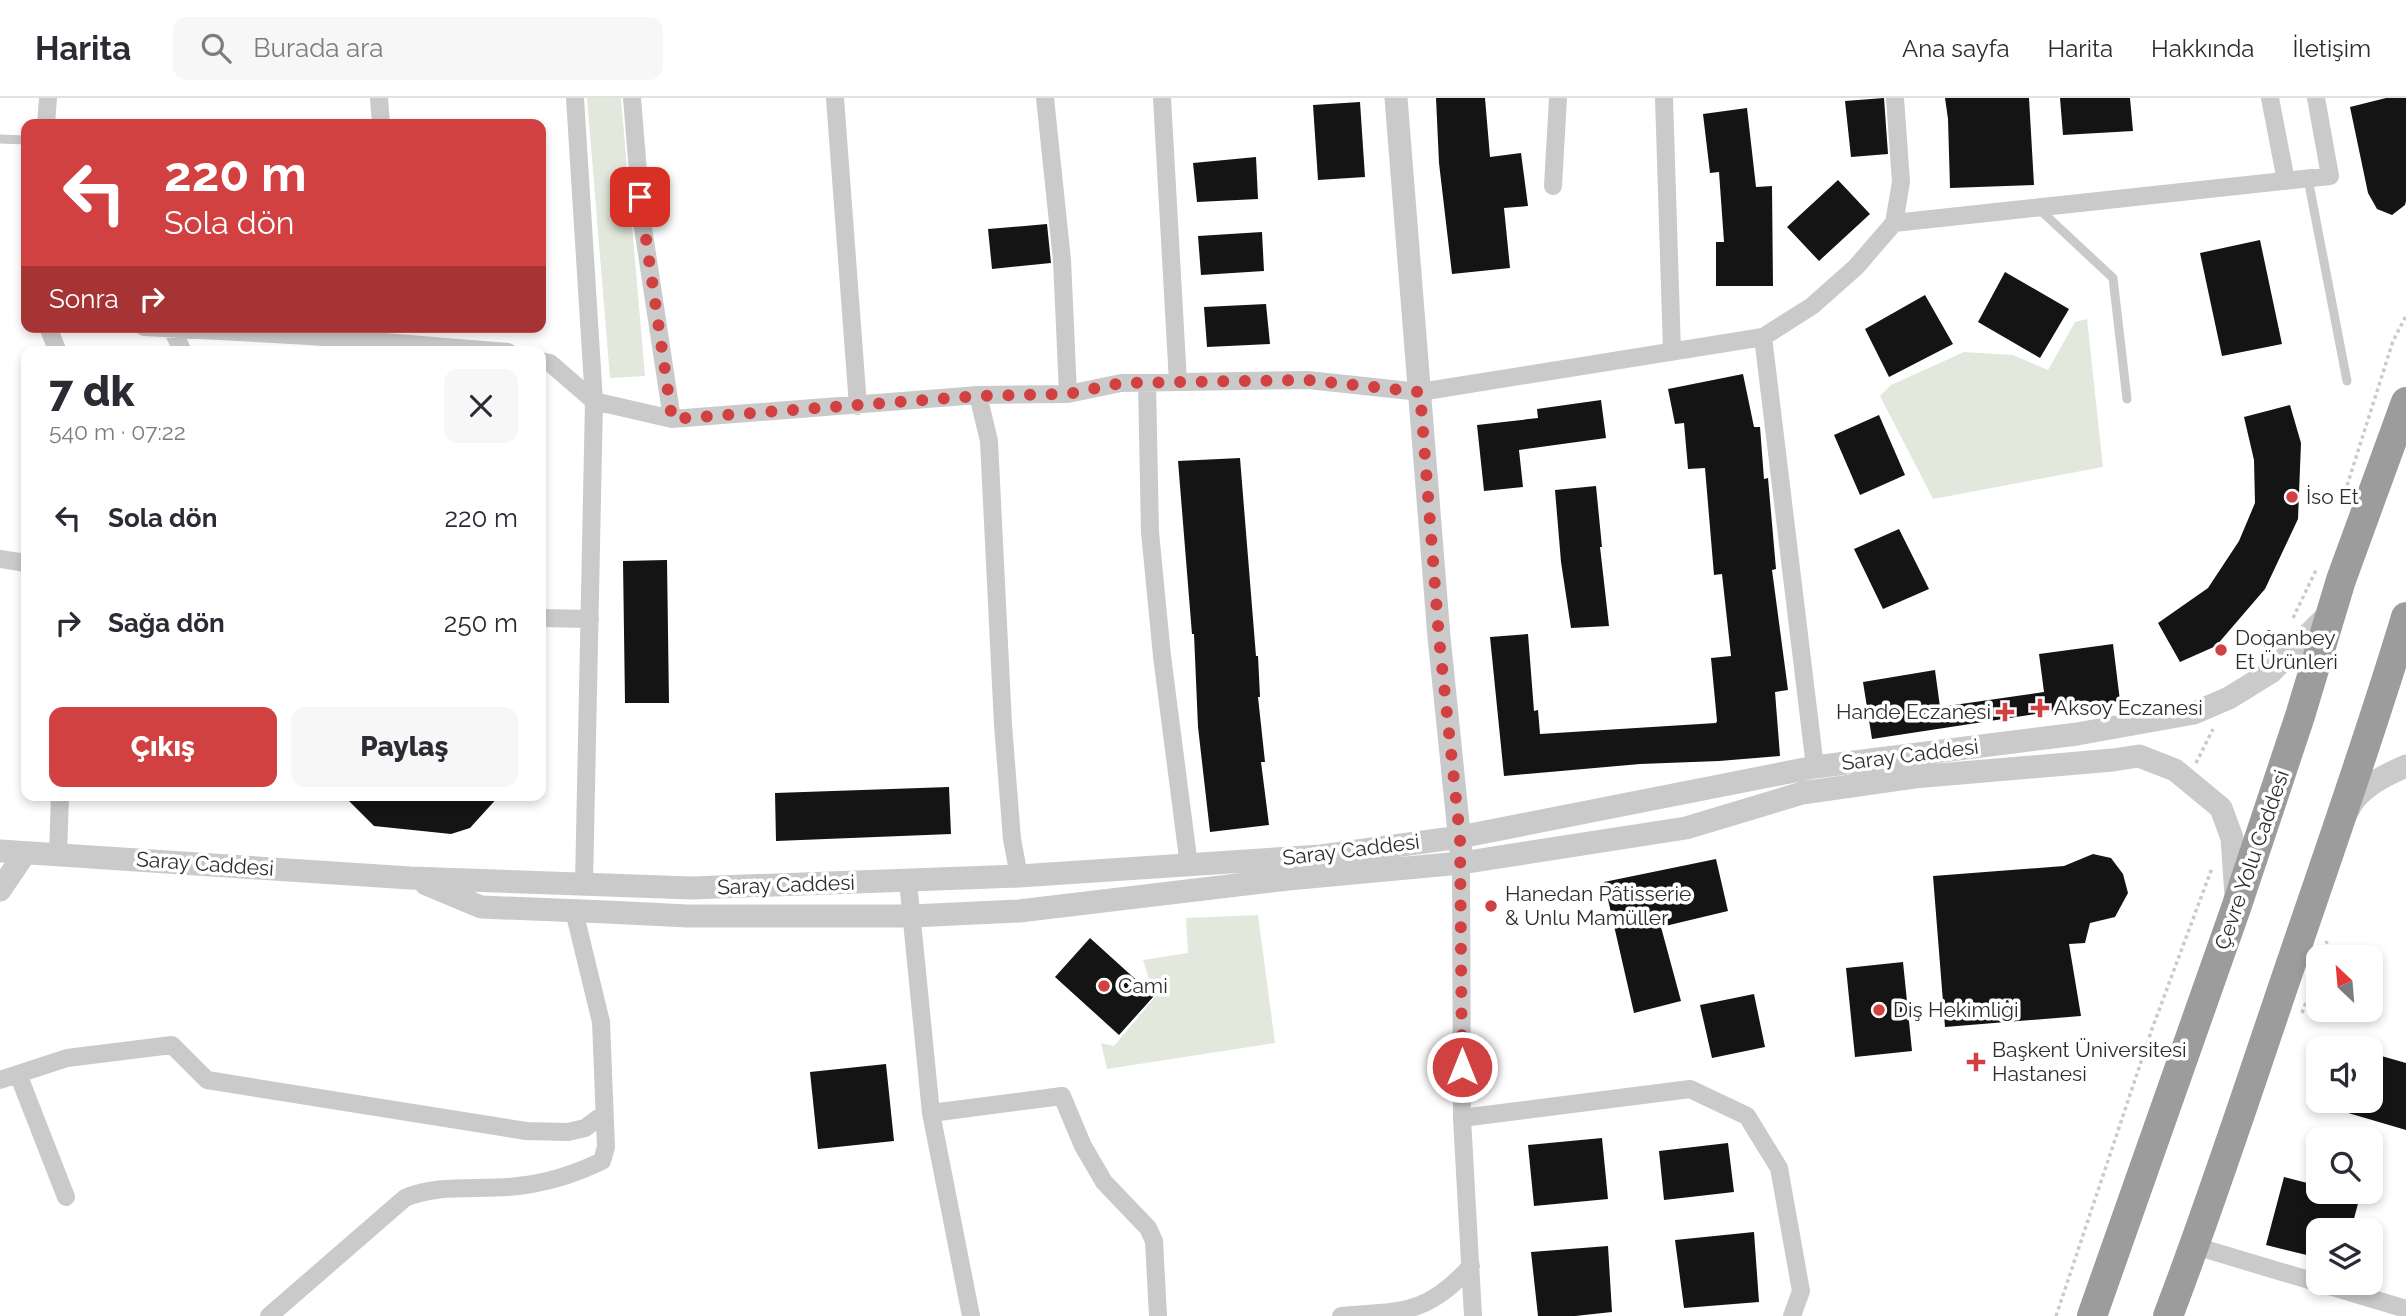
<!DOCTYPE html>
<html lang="tr">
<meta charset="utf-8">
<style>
:root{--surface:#fff;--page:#f7f7f7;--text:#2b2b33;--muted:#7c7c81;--line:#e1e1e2;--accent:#d14141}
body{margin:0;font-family:Raleway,sans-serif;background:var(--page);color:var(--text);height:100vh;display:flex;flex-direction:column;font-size:26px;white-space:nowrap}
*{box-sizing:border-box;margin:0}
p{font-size:23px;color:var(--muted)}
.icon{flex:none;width:38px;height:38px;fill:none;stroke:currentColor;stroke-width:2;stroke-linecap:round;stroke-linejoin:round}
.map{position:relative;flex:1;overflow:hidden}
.drawer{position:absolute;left:21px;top:248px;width:525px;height:455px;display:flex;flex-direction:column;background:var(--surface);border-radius:14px;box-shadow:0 4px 10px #0003}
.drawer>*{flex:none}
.banner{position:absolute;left:21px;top:21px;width:525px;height:214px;border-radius:14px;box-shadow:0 4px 10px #0003;background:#d14141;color:#fff;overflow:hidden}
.needle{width:46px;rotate:334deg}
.tools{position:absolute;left:2306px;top:847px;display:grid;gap:14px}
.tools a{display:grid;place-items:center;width:77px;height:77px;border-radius:14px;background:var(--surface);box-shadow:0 4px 10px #0003;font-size:35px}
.pin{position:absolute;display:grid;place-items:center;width:60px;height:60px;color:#fff;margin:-30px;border-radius:14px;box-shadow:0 4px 10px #0006}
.me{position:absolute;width:77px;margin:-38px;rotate:0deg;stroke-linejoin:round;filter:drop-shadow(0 0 5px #0008)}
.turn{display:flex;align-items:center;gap:24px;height:147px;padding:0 28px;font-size:32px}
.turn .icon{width:91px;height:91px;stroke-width:2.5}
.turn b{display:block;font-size:49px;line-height:60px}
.then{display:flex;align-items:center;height:66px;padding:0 28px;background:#0003;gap:14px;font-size:26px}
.round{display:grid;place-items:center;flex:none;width:74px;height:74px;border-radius:14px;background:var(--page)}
.head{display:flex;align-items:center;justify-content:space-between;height:119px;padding:0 28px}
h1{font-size:42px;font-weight:800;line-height:52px}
.action{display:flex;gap:14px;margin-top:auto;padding:14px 28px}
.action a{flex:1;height:80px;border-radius:14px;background:var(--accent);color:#fff;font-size:28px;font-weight:800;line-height:80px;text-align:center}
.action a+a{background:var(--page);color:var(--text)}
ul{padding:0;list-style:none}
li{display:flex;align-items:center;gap:21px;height:105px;padding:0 28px}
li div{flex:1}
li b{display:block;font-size:26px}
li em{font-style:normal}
header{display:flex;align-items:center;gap:42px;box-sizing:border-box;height:98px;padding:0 35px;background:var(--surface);border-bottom:2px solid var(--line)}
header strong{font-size:33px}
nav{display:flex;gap:38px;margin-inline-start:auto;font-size:24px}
.search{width:490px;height:63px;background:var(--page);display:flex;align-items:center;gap:18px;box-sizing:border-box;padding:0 24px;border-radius:14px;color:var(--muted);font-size:26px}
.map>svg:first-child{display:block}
</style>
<header>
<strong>Harita</strong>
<div class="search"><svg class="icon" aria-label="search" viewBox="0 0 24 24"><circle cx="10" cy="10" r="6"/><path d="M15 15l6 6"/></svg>Burada ara</div>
<nav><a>Ana sayfa</a><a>Harita</a><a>Hakkında</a><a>İletişim</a></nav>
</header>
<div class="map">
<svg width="2406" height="1218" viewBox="0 0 2406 1218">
<rect width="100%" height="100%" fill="#fff"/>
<path fill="#e2e9dc" d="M587 0H621L645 278 610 280Z
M2087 221 2103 369 1933 401 1880 298 1891 287 1964 254 2013 257 2048 272 2075 224Z
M1258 817 1275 945 1107 971 1101 945 1114 948 1155 899 1143 862 1188 855 1186 820Z"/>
<path fill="#141414" d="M1436 0H1485L1490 59 1521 55 1528 108 1504 110 1510 170 1452 176 1439 65Z
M1884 0 1888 56 1851 59 1845 3Z
M1945 0H2029L2034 87 1950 90 1948 21Z
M2060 0H2130L2133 33 2063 37Z
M2386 0H2406V103L2405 107 2392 117 2377 111 2368 95 2350 9Z
M1360 4 1365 79 1318 82 1313 7Z
M1747 10 1756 89 1772 88 1773 188H1716V144H1724L1719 74 1710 75 1703 16Z
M1256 59 1258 101 1197 104 1193 65Z
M1838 82 1870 116 1819 163 1787 129Z
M1047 126 1051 165 992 171 988 131Z
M1262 134 1264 173 1201 177 1198 138Z
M2260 142 2282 246 2222 258 2200 155Z
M2005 174 2069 211 2040 260 1978 224Z
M1925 197 1953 246 1889 279 1865 231Z
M1266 206 1270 246 1207 249 1204 209Z
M1743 276 1754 329H1760L1764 381 1768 380 1776 471 1772 472 1788 592 1775 594 1780 658 1719 663 1640 666 1504 678 1490 539 1528 536 1534 613 1538 612 1540 636 1716 625 1717 623 1711 560 1731 558 1722 476 1714 477 1705 370 1688 371 1684 325 1675 326 1668 291Z
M1601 302 1606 340 1519 352 1523 389 1484 393 1477 327 1538 320 1537 311Z
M2290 307 2301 345 2298 421 2265 491 2216 548 2180 564 2158 525 2208 490 2239 443 2255 405 2254 362 2244 319Z
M1879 317 1905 377 1860 397 1834 337Z
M1240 360 1256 558H1258L1260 599H1258L1265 664H1261L1269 727 1210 734 1198 629 1194 536H1192L1178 363Z
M1596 388 1602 449H1600L1609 528 1571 530 1561 464 1555 392Z
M1899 431 1929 491 1883 511 1854 451Z
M667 462 669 605H625L623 463Z
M2113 546 2120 603 1872 641 1863 584 1935 572 1940 609 2044 594 2039 556Z
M949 689 951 736 776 743 775 695Z
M344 698H499L470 730 451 736 374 728Z
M2093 756 2111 760 2123 776 2128 795 2115 819 2090 825 2085 845 2069 846 2081 918 1945 929 1933 778 2064 768Z
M1716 761 1728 813 1661 829 1681 903 1634 915 1604 784Z
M1090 840 1154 898 1119 937 1055 879Z
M1903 864 1912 953 1855 959 1846 870Z
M1754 896 1765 949 1712 960 1700 907Z
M2371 955 2406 965V1032L2321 1007 2322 1003H2371Z
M886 966 894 1043 818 1051 810 974Z
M1602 1040 1608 1101 1534 1108 1528 1047Z
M1728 1045 1734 1094 1664 1102 1659 1053Z
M2284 1079 2319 1088V1094H2343L2360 1098 2351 1132H2319V1160L2266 1147Z
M1754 1134 1759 1204 1684 1210 1675 1142Z
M1608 1148 1612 1214 1575 1218H1538L1531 1154Z"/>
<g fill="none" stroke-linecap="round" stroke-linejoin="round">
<path stroke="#cacaca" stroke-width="3.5" stroke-dasharray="3.5 3.5" stroke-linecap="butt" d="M2345 394 2393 243 2406 218
M2293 520 2317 470
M2196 665 2213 631
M2322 859 2327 843
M2302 915 2319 871
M2056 1218 2152 931 2212 770"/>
<path stroke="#cacaca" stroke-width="9" d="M0 41 26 42
M2308 81 2347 283
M2039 111 2113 180 2127 301"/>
<path stroke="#cacaca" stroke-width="18" d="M379 0 381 26
M575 0 594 303 584 786
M632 0 642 123 672 321
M835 0 858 308
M1045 0 1062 162 1068 296
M1162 0 1178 284
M1664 0 1672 253
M2270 0 2286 83
M46 26 48 0
M1553 88 1558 0
M1894 125 2330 78 2316 0
M48 229 58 254
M144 229 310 238 508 254
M172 231 183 254
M1763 239 1815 669
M541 263 550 265 594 303 672 321 978 297 1068 296 1121 285 1308 282 1420 294 1763 239 1812 208 1856 169 1894 125 1901 84 1895 0
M1147 285 1150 434 1162 558 1189 768
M978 297 989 343 1003 627 1012 741 1019 778
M0 461 26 465
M541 520 590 521
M58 757 60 698
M1461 765 1462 1020 1473 1218
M908 783 931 1015 971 1218
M18 976 66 1099
M0 982 67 960 172 947 207 982 526 1033 568 1034 585 1030 604 1016
M931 1015 1062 998 1083 1048 1104 1084 1148 1130 1154 1143 1158 1218
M1462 1020 1690 991 1747 1018 1779 1070 1801 1193 1792 1218
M2195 1148 2406 1211
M269 1218 405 1100C439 1085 481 1093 518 1088 546 1085 577 1075 602 1063L606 1049 601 924 574 813
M1341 1218C1402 1213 1427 1217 1471 1168"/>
<path stroke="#cacaca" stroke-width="23" d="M1396 0 1439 539 1461 754
M2347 714C2357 691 2383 678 2406 668
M0 753 410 780 692 790 1019 778 1321 758 1460 739 1815 669 2077 636 2194 615 2229 600 2271 574 2331 514
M426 786 481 809 607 814 688 818H912L1019 813 1288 781 1461 765 1686 730 1802 695 1914 679 2113 662 2139 658 2175 672 2221 710 2232 740 2236 798
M0 792 25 755"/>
<path stroke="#9c9c9c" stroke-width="30" d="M2092 1218 2236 810 2300 618 2341 482 2406 304
M2168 1218C2209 1111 2245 1001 2282 892 2324 768 2368 645 2406 519"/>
</g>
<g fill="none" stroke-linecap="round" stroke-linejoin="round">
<path stroke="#d14141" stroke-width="12" stroke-dasharray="0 21.6" d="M640 99 672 321 978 298 1068 296 1121 285 1308 282 1420 294 1439 540 1460 739 1462 969"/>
</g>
<g fill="#d14141" stroke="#fff" stroke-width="2.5">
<circle cx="2292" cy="399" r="7"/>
<circle cx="2221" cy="552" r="7"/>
<path d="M2036.5 599.5h7v7h7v7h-7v7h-7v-7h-7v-7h7z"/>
<path d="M2001.5 603.5h7v7h7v7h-7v7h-7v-7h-7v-7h7z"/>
<circle cx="1491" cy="808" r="7"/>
<circle cx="1104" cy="888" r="7"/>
<circle cx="1879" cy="912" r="7"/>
<path d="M1972.5 953.5h7v7h7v7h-7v7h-7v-7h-7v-7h7z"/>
</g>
<g text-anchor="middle" stroke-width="7" stroke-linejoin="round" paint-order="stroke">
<g font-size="21" fill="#2d2d2d" stroke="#fff" text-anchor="start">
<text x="2306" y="406">İso Et</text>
<text x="2235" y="547">Doğanbey<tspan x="2235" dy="24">Et Ürünleri</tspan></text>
<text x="2054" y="617">Aksoy Eczanesi</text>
<text x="1991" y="621" text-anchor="end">Hande Eczanesi</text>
<text x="1505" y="803">Hanedan Pâtisserie<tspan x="1505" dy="24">&amp; Unlu Mamüller</tspan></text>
<text x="1118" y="895">Cami</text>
<text x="1893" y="919">Diş Hekimliği</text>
<text x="1992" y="959">Başkent Üniversitesi<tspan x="1992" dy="24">Hastanesi</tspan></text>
</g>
<g font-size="21" fill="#2d2d2d" stroke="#fff">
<text transform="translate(1910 657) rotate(-7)" y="7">Saray Caddesi</text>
<text transform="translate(1351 752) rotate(-7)" y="7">Saray Caddesi</text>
<text transform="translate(2252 762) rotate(-71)" y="7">Çevre Yolu Caddesi</text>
<text transform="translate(205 766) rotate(4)" y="7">Saray Caddesi</text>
<text transform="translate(786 787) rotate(-2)" y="7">Saray Caddesi</text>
</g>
</g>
</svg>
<div class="tools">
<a><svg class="needle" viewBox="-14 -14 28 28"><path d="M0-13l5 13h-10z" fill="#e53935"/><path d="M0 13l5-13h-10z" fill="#7c7c81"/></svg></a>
<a><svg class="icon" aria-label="sound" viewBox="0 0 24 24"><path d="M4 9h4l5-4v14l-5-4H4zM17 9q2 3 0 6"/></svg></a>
<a><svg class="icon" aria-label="search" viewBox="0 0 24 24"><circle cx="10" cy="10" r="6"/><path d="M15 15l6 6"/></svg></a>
<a><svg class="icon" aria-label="layers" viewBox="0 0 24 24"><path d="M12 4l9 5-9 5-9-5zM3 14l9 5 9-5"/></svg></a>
</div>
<div class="pin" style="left:640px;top:99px;background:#d93025"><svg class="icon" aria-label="arrive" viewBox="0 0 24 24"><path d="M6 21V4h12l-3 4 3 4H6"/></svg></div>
<svg class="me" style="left:1462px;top:969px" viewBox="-20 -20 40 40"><circle r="17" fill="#d14141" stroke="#fff" stroke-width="3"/><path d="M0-11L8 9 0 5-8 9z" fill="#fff"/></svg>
<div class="banner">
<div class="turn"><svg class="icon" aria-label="left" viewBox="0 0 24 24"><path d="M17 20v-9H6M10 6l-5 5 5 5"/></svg><div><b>220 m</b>Sola dön</div></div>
<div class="then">Sonra<svg class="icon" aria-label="right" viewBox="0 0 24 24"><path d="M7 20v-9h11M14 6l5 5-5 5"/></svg></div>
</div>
<section class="drawer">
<div class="head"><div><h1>7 dk</h1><p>540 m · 07:22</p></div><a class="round"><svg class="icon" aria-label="close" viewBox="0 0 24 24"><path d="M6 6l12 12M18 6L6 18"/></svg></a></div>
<ul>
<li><svg class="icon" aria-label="left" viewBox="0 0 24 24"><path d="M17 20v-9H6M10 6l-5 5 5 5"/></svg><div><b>Sola dön</b></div><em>220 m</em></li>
<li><svg class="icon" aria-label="right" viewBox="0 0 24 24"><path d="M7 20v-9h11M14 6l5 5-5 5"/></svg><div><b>Sağa dön</b></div><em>250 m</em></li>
</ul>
<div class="action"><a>Çıkış</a><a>Paylaş</a></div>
</section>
</div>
